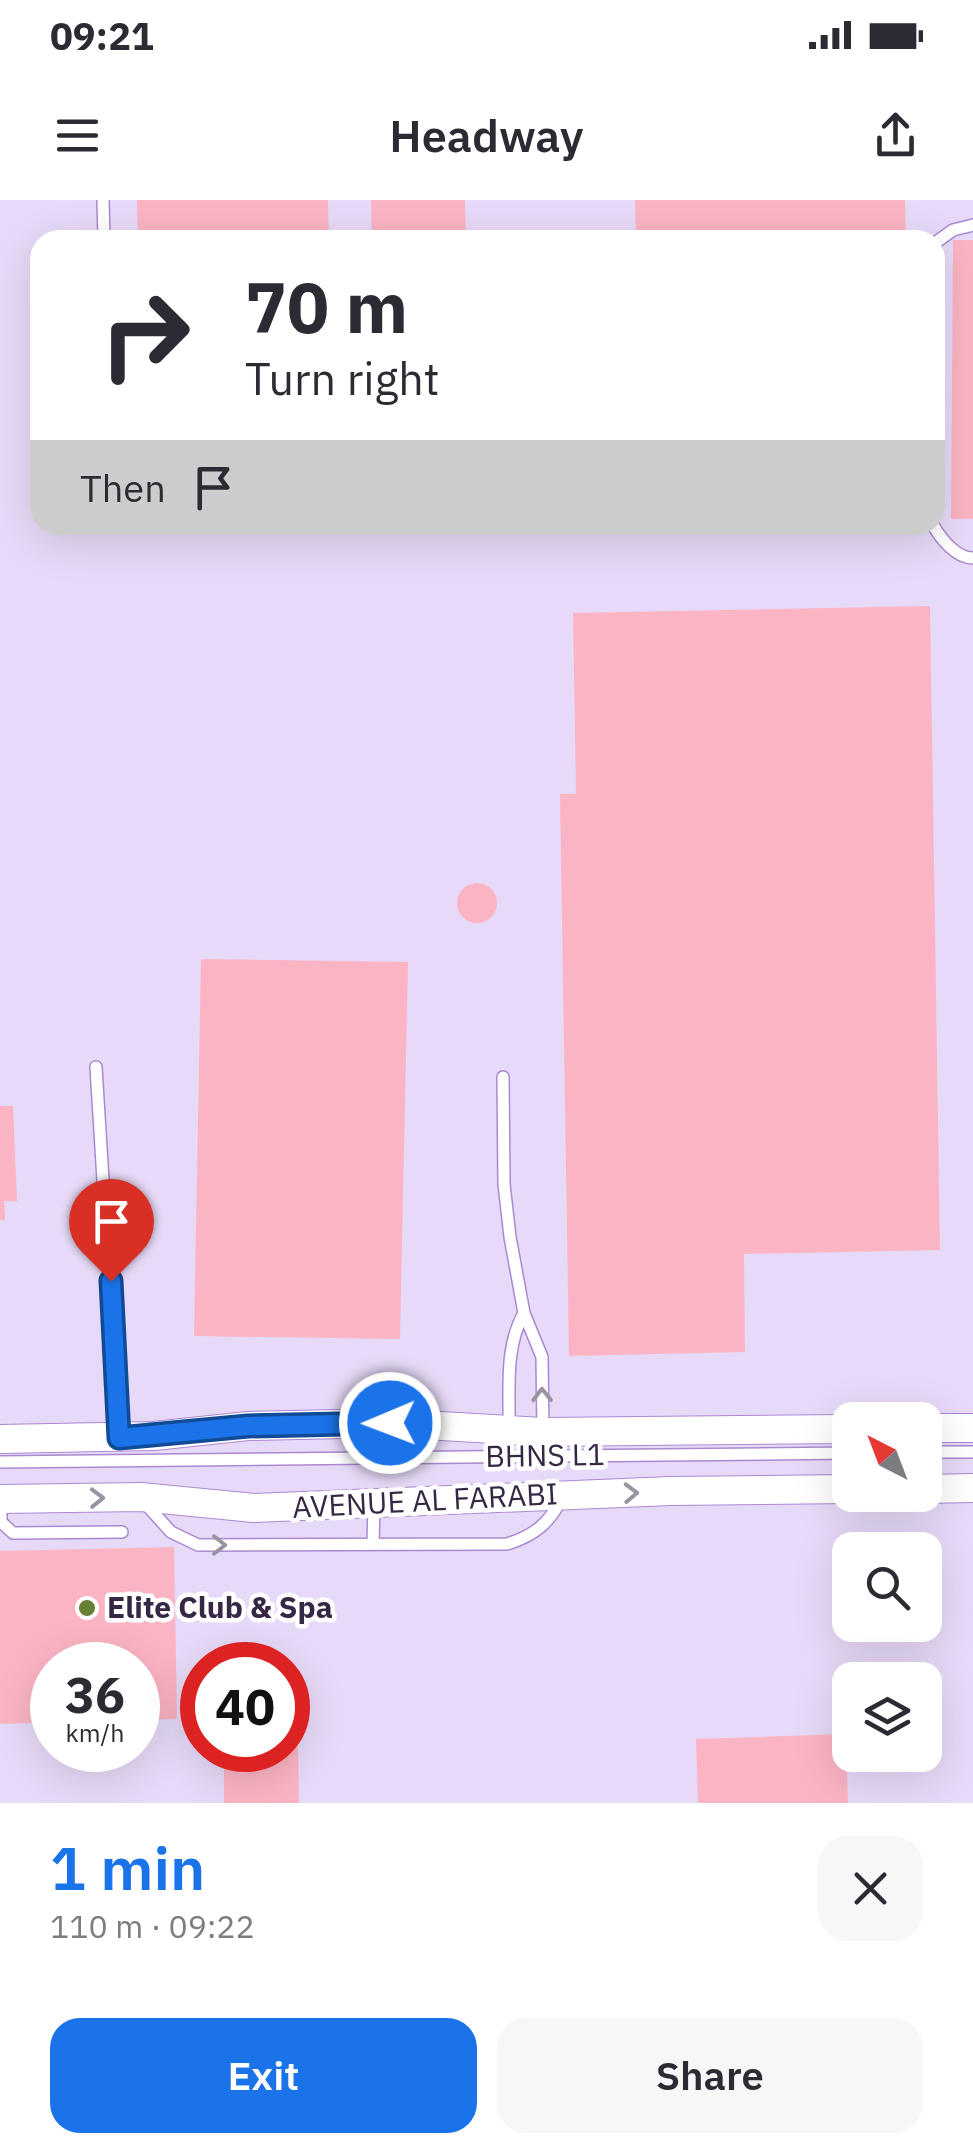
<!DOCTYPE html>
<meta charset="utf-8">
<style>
:root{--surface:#fff;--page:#f7f7f7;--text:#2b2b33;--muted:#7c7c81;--accent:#1a73e8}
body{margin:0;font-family:"IBM Plex Sans",sans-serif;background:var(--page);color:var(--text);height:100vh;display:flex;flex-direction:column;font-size:38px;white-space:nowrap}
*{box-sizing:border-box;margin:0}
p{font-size:32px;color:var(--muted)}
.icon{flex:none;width:55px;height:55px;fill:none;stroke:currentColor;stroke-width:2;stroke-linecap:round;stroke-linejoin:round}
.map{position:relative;height:1603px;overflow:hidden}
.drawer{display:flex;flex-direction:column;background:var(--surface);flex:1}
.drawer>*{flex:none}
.banner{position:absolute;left:30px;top:30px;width:915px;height:305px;border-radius:30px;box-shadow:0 10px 40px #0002;background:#fff;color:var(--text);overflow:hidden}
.needle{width:65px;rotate:318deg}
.controls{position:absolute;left:832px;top:1202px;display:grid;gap:20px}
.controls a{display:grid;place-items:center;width:110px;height:110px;border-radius:20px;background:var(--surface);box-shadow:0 10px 40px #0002;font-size:50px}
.speed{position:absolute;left:30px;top:1442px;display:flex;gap:20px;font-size:50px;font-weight:700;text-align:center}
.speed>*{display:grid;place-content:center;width:130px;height:130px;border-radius:50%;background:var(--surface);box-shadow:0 10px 40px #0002;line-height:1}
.speed small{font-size:25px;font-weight:400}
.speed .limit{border:15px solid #d22;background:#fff;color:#111}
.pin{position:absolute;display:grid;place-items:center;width:85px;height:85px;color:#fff;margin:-102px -42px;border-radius:50% 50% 50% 0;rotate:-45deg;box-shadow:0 0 10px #0007}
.pin .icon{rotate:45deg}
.me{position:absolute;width:110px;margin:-55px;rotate:269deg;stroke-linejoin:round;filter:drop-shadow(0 0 8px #0008)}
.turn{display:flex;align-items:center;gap:35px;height:210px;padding:0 50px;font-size:45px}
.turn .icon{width:130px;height:130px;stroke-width:2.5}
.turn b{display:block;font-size:70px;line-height:85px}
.then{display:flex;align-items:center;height:95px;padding:0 50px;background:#0003;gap:20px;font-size:38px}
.round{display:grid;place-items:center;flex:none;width:105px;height:105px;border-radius:30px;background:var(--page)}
.summary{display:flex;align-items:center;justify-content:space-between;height:170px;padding:0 50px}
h1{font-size:60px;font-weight:600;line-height:75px;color:var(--accent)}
.cta{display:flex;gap:20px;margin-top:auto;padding:20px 50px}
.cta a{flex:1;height:115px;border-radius:30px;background:var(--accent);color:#fff;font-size:40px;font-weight:600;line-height:115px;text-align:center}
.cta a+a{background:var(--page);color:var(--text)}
.status{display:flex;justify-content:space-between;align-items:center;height:70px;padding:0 50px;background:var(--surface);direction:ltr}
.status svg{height:28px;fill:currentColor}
header{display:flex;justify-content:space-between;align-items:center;height:130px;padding:0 50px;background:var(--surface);font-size:45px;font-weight:600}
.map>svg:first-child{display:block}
</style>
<div class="status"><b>09:21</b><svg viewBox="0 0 49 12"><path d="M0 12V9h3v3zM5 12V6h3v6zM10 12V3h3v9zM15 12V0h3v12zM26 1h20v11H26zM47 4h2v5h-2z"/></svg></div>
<header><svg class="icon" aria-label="menu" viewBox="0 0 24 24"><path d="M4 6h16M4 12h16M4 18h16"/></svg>Headway<svg class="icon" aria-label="share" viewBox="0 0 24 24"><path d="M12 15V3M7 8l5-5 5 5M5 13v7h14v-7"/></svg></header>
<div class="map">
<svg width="973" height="1603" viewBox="0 0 973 1603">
<rect width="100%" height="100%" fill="#e7daf8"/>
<path fill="#fbb4c3" d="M137 0H328L329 40H138Z
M371 0H465L466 40H372Z
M635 0H905L906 40H615V37L636 36Z
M953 40H973V319H951Z
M930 406 940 1050 744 1054 745 1152 569 1156 560 594H576L573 413Z
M457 703a20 20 0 1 1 40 0a20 20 0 1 1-40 0Z
M201 759 408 762 400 1139 194 1136Z
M0 906H13L17 1001H4L5 1020H0Z
M174 1347 177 1519 138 1520V1465H52V1522L0 1524V1351Z
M846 1534 848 1603H698L696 1539Z
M288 1545H298L299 1603H224V1550H288Z"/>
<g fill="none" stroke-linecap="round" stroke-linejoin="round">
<defs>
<path id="service" d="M103 0 104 40
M935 43 953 30 973 25
M933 325C941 339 956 358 973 358
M96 867 119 1238
M503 877 504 984 510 1037 524 1113 542 1157 543 1232
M509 1231C510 1192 504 1148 524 1113
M925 1252H973
M0 1262 850 1253
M1 1299V1322L13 1333 122 1332
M143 1301 171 1332 198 1345 507 1344C534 1336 551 1322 562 1297
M373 1344 374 1305"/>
<path id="tertiary" d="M925 1228H973
M0 1239 154 1236 248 1226 390 1223 543 1232 850 1229
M925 1289 973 1288
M0 1299 141 1297 254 1308 671 1291 850 1289"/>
</defs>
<use href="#service" stroke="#ab89d1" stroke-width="14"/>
<use href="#tertiary" stroke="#ab89d1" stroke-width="30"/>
<use href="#service" stroke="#fff" stroke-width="11"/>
<use href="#tertiary" stroke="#fff" stroke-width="28"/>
</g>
<defs><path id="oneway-chevron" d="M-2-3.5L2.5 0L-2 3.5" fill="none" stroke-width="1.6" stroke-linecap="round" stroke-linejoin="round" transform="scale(2.5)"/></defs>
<g stroke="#9a94a2">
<use href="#oneway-chevron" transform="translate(542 1195) rotate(-91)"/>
<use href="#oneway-chevron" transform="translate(631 1293) rotate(-2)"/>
<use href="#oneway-chevron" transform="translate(97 1298) rotate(-1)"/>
<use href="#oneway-chevron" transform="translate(219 1345)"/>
</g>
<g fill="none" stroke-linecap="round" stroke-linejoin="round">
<defs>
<path id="route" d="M111 1081 119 1238 248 1226 390 1223"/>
</defs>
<use href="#route" stroke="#114b97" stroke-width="25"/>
<use href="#route" stroke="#1a73e8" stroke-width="18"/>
</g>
<circle fill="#678033" stroke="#fff" stroke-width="4" cx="87" cy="1408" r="10"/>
<g text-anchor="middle" stroke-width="9" stroke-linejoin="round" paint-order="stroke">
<g font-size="30" fill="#362845" stroke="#fff">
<text transform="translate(545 1256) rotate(-1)" y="10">BHNS L1</text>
<text transform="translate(425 1301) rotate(-3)" y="10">AVENUE AL FARABI</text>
</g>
<g font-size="30" font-weight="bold" fill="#362845" stroke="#fff" text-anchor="start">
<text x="107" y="1418">Elite Club &amp; Spa</text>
</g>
</g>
</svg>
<div class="controls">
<a><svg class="needle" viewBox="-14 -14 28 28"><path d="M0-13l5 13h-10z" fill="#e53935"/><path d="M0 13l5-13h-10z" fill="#7c7c81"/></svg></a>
<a><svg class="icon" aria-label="search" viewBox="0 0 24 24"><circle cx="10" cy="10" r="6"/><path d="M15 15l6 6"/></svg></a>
<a><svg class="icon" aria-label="layers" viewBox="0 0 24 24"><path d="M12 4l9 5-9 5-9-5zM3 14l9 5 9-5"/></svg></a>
</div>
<div class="speed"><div>36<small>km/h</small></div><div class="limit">40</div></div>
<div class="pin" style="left:111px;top:1081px;background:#d93025"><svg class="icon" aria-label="arrive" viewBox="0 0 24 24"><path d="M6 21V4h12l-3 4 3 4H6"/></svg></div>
<svg class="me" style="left:390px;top:1223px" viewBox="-20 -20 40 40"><circle r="17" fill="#1a73e8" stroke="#fff" stroke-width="3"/><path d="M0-11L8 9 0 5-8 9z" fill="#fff"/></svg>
<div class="banner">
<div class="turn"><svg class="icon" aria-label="right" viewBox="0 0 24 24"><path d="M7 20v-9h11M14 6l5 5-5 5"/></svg><div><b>70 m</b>Turn right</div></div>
<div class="then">Then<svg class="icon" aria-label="arrive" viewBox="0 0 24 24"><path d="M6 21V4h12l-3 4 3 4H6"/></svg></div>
</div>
</div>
<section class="drawer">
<div class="summary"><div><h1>1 min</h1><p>110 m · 09:22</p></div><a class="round"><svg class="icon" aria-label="close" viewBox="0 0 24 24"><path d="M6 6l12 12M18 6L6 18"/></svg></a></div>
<div class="cta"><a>Exit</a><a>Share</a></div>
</section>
